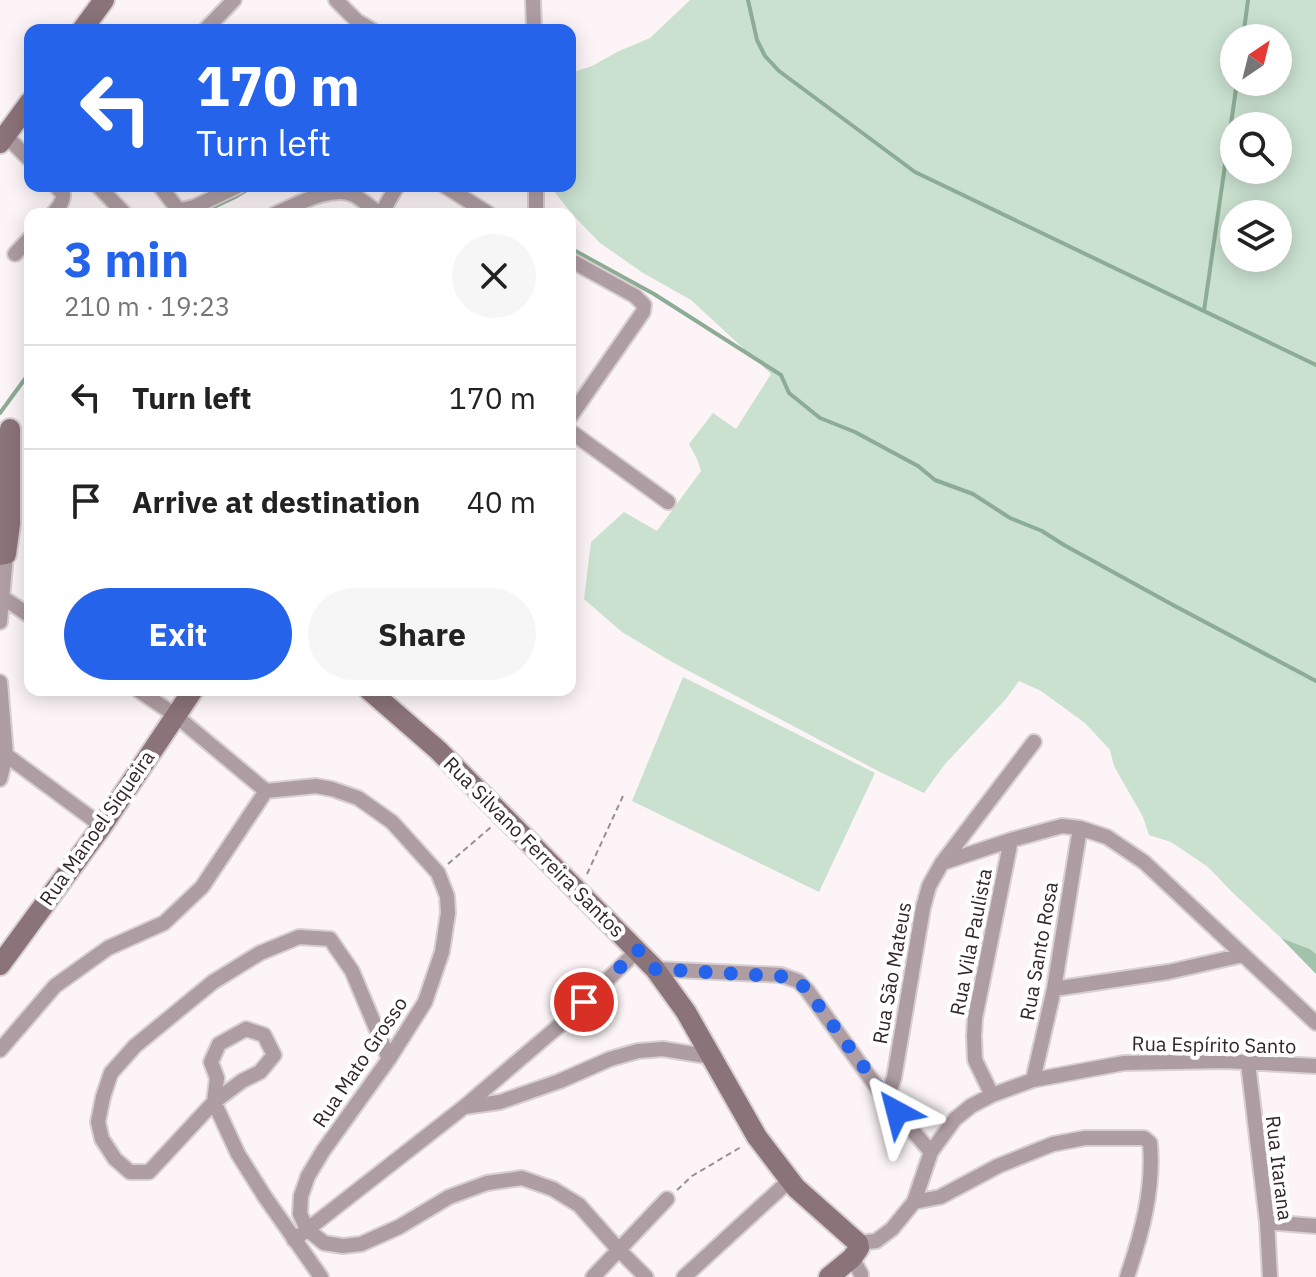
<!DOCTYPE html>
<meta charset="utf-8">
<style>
:root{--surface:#fff;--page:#f6f6f6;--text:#222;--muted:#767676;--line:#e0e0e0;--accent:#2563eb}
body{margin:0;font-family:"IBM Plex Sans",sans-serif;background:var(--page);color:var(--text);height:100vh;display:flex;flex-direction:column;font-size:30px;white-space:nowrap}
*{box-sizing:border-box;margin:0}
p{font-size:26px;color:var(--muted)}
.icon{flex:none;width:44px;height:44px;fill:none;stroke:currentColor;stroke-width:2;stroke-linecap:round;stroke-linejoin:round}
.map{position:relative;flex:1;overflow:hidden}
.panel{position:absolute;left:24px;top:208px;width:552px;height:488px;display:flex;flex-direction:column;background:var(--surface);border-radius:16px;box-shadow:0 4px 20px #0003}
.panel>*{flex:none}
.hud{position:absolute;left:24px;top:24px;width:552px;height:168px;border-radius:16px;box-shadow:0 4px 20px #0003;background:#2563eb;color:#fff;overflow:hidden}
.needle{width:52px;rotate:35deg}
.buttons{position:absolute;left:1220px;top:24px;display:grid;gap:16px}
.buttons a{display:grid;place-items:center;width:72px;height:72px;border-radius:50%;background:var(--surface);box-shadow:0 4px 20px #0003;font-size:40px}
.pin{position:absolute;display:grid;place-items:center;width:68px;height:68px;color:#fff;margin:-34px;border:4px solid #fff;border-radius:50%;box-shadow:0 2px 8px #0007}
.me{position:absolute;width:88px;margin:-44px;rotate:322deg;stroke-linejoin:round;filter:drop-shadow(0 0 6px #0008)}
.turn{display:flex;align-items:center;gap:28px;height:168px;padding:0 40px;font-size:36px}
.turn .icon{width:104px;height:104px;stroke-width:2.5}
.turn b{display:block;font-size:56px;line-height:68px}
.round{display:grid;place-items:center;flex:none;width:84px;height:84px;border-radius:42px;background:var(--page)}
.summary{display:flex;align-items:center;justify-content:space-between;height:136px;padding:0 40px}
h1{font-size:48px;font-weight:800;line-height:60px;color:var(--accent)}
.cta{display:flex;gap:16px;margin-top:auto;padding:16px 40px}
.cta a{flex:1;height:92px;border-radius:48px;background:var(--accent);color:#fff;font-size:32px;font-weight:800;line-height:92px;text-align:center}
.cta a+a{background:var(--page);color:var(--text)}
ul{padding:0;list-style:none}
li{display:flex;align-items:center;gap:24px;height:104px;padding:0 40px;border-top:2px solid var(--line)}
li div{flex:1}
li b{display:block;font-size:30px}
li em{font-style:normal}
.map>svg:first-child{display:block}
</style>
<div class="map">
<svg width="1316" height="1277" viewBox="0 0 1316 1277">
<rect width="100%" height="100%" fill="#fcf4f6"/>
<path fill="#cae1d0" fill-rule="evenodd" d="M690 0H1316V954L1310 949 1281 938 1232 892 1208 867 1171 842 1149 835 1143 817 1114 766 1110 750 1085 723 1041 691 1019 681 1006 699 945 764 924 793 878 771 672 662 622 632 584 599 591 542 624 512 657 531 701 471 697 459 689 444 713 413 736 429 771 374 691 300 643 273 600 243 572 214 550 186H570V73L592 66 619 51 650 38ZM1234 38H1278V82H1234ZM1234 126H1278V170H1234ZM1234 214H1278V258H1234Z
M683 677 875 773 819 892 632 801Z"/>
<path fill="#a2c3ab" d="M1281 938 1310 949 1316 954V974Z"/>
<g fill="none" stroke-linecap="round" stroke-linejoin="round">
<path stroke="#8cac96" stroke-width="4" d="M748 0 757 40 765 56 779 71 915 172 1316 365
M1243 38 1248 0
M199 214 235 197 253 186
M570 248 654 294 781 375 789 393 820 418 855 432 918 466 935 480 973 494 1010 518 1042 531 1064 545 1173 605 1316 681
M1204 311 1237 82
M0 413 30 372"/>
<defs>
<path id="street" d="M336 0 357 21 372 30
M533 0 534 30
M205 30 234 0
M5 135 30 160
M98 186 124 213
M160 186 176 207 181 210 194 207 238 186
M445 186 489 214
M53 214C58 208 63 203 63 194L56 186
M275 214C296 205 332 184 354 195 363 200 371 208 380 214
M381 214 397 186
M536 214V186
M15 254 30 238
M570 260 635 296 644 305 643 312 570 417
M570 431 668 502
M2 597 30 616
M0 622 6 554
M0 682 6 755 0 779
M138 690 175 715 266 791
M6 755 102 826
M942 863 1011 840 1062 826 1080 828 1107 837 1144 862 1316 1023
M655 969 781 975 798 981 807 990 886 1100 931 1152
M1054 989 1168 972 1243 955
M0 1050 55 986 108 948 164 923 202 887 266 791 316 786 332 789 358 798 392 822 438 873 447 896 448 913 442 952 425 1002 389 1059 323 1151 308 1176 301 1196 300 1214 307 1229 324 1243 343 1246 361 1244 399 1227 449 1197 487 1183 522 1178 553 1189 579 1205 618 1249 646 1277
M1248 1063 1267 1222 1270 1277
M1033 1080 1054 989 1080 828
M992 1095 975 1060 974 1036 975 1018 1011 840
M886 1100 894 1078 923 908 929 886 942 863 1034 742
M214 1102 217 1078 211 1062 219 1044 246 1029 264 1035 274 1055 260 1072 242 1081 214 1102 149 1172H130L115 1159 102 1139 98 1122 103 1097 111 1073 135 1046 213 982 260 953 299 937 330 939 352 971 389 1059
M214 1102 238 1154 265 1197 321 1277
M464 1107 500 1102 560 1081 610 1059 638 1051 663 1049 712 1057
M914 1202 940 1197 998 1166 1053 1144 1085 1138H1144L1150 1143C1154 1189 1142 1233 1127 1277
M1267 1222 1316 1226
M294 1240 464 1107 567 1019 638 950
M858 1243 876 1241 892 1229 914 1202 931 1152 955 1119 971 1106 992 1095 1033 1080 1124 1063 1225 1061 1316 1066
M852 1258 861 1274V1277
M593 1277 667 1199
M684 1277 790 1180"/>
<path id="secondary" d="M82 30 104 0
M0 143 30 102
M0 555 6 554 10 524V429
M369 690 438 750 655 969 686 1012 757 1137 796 1188 858 1243 859 1248 852 1258 829 1277
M0 965 102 826 193 690"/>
</defs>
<use href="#street" stroke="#d8cfd1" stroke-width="18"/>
<use href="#secondary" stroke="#d8cfd1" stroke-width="24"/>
<path stroke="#9a8f92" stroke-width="2" stroke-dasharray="6 4" stroke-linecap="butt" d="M448 864 491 827
M587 874 623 796
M677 1190 692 1176 741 1147"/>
<use href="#street" stroke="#ae9da2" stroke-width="14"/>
<use href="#secondary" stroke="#8a7379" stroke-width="20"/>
</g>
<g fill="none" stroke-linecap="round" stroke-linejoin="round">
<path stroke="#2563eb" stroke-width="14" stroke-dasharray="0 25.2" d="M584 1002 638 950 655 969 791 977 798 981 807 990 897 1112"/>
</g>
<g text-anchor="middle" stroke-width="8" stroke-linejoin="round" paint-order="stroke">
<g font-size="20" fill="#332529" stroke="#fff">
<text transform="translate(97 828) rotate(-55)" y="7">Rua Manoel Siqueira</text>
<text transform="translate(534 847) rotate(45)" y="7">Rua Silvano Ferreira Santos</text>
<text transform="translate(971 942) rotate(-79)" y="7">Rua Vila Paulista</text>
<text transform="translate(1039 951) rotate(-80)" y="7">Rua Santo Rosa</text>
<text transform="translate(892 973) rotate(-80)" y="7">Rua São Mateus</text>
<text transform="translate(1214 1045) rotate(1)" y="7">Rua Espírito Santo</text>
<text transform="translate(360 1062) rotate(-56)" y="7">Rua Mato Grosso</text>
<text transform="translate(1279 1168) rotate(83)" y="7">Rua Itarana</text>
</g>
</g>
</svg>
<div class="buttons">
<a><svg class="needle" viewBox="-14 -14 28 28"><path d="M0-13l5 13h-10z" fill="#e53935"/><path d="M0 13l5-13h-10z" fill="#767676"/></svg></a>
<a><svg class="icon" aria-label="search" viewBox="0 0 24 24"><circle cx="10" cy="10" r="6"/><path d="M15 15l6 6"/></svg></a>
<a><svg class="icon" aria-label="layers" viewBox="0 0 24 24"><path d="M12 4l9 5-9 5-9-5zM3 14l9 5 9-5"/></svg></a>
</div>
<div class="pin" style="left:584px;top:1002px;background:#d93025"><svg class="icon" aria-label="arrive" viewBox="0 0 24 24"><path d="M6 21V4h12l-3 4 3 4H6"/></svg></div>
<svg class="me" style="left:897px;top:1112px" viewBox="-20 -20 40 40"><path d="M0-17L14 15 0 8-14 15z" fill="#2563eb" stroke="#fff" stroke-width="4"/></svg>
<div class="hud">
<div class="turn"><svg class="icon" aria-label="left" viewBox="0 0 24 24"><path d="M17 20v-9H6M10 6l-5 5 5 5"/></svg><div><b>170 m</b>Turn left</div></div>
</div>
<section class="panel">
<div class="summary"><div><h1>3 min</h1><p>210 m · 19:23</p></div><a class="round"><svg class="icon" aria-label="close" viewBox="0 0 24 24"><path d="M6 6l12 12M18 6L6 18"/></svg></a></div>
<ul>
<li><svg class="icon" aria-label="left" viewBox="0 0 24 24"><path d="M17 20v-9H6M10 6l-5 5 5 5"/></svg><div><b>Turn left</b></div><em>170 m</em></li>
<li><svg class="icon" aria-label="arrive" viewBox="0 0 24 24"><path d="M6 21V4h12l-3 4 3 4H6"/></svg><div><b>Arrive at destination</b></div><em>40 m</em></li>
</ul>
<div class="cta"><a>Exit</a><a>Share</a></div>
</section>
</div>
